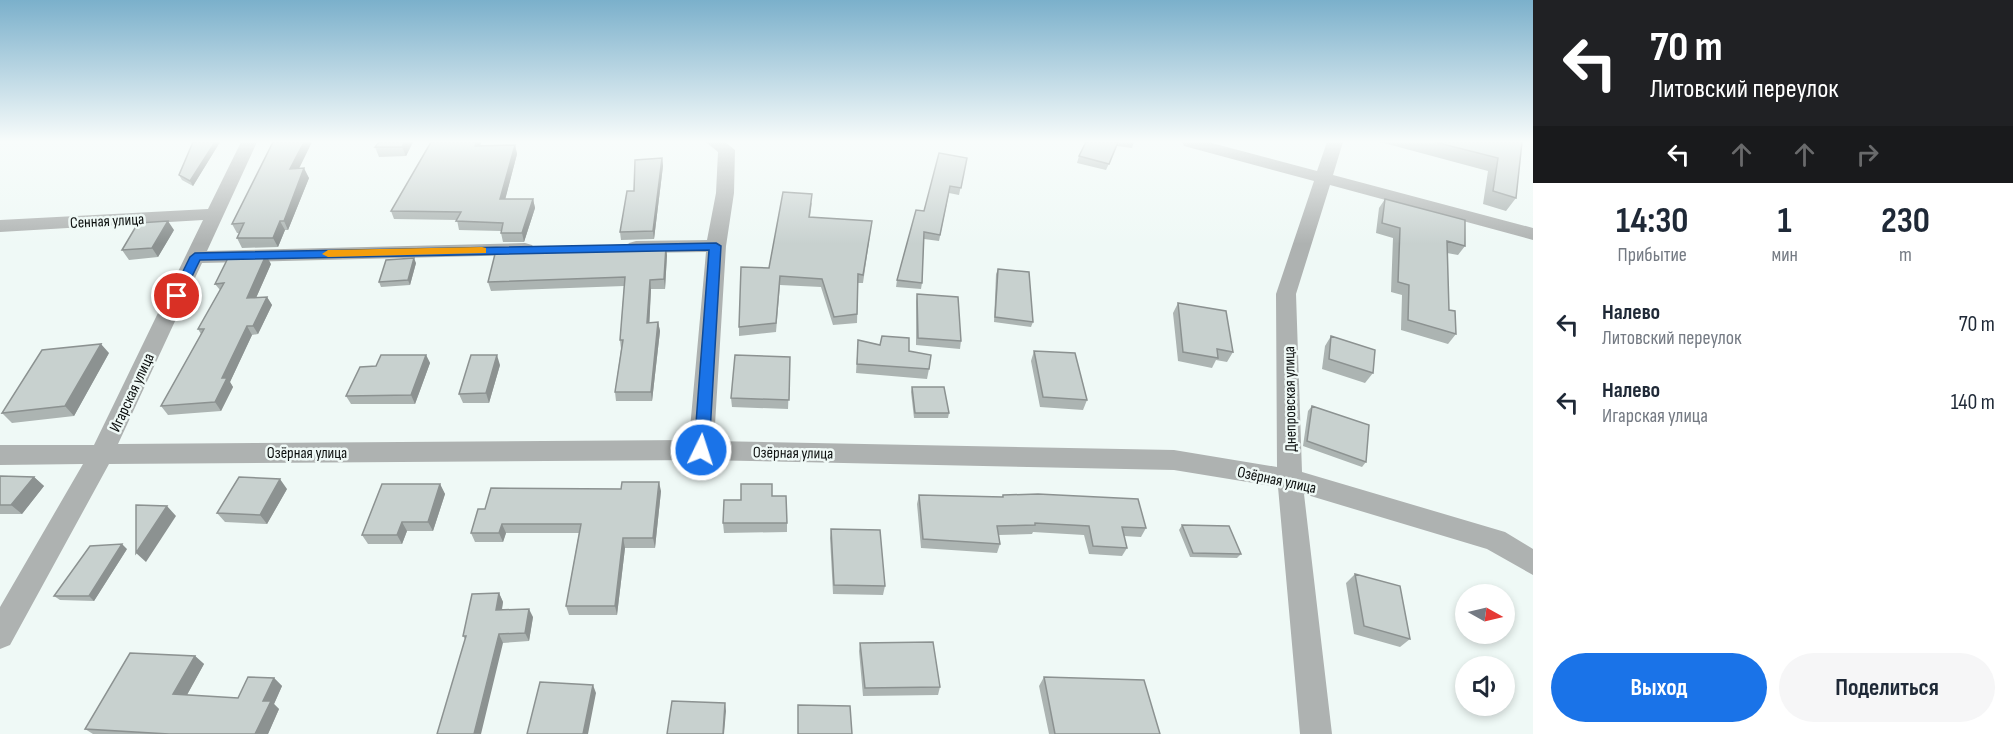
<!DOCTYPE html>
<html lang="ru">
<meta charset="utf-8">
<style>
:root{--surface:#fff;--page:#f6f6f7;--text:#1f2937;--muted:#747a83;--accent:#1a73e8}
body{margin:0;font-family:"Sofia Sans Condensed",sans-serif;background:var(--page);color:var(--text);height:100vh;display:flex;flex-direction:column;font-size:22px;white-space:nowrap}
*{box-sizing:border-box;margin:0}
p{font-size:20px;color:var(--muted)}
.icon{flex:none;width:33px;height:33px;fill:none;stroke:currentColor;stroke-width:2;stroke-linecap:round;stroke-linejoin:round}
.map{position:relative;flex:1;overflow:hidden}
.details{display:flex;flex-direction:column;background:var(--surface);width:480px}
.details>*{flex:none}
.guide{background:#202124;color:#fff;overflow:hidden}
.needle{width:39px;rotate:98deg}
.fabs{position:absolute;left:1455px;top:584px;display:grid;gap:12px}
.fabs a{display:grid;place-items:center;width:60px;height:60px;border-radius:50%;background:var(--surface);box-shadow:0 3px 9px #0003;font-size:30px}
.pin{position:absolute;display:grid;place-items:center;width:51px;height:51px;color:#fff;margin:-26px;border:3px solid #fff;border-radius:50%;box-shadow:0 2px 6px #0007}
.me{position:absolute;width:66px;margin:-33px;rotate:4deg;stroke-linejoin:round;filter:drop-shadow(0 0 4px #0008)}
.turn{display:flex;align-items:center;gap:21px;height:126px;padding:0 18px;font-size:27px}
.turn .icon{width:78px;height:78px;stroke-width:2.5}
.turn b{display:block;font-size:42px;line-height:51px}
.lanes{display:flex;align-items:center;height:57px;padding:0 18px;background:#0003;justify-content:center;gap:30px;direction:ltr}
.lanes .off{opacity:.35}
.eta{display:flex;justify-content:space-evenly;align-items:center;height:102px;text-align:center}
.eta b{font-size:36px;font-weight:700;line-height:42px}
.cta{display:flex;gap:12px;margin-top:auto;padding:12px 18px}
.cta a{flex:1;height:69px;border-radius:36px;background:var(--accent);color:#fff;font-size:24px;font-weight:700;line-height:69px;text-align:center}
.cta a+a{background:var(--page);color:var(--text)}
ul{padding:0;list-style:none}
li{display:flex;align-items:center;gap:18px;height:78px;padding:0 18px}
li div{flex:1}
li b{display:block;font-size:22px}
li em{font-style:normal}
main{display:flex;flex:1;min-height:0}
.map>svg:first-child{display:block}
</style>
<main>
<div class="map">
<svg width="1533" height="734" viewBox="0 0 1533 734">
<rect width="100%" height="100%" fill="#eff9f6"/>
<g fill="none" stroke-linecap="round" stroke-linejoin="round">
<path fill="#aeb2b1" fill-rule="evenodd" d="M241 142H257L207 251 525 243 532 245 535 249 532 253 525 255 202 263 118 444 689 440 706 252 636 253 629 251 626 247 629 243 636 241 707 240 716 193 718 152 706 142H725L735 150 734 193 726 246 714 441 1174 450 1277 467 1276 294 1314 181 1184 146 1182 142H1208L1317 171 1327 142H1343L1333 175 1533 228V240L1330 185 1296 294 1302 472 1505 532 1533 549V575L1487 549 1304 494 1332 734H1300L1278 487 1174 470 701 460 109 464 10 645 0 649V607L83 464 0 465V445H94L203 220 0 232V220L208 209Z"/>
</g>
<path fill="#acb4b2" d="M193 142H220L193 186 182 180 179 175Z
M379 142H413L406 156 379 157 375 147Z
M1086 142H1134L1132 148 1117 146 1106 170 1077 163 1079 156Z
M1380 142H1522L1516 198 1506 211 1483 204 1488 171Z
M481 143 480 146 515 145 517 154 505 199H533L535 208 524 242H503L501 233V231L459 230 457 220 394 219 391 211Z
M662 158 663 166 654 239 621 240 620 232 634 191Z
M967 158 959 195 949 193 939 241 924 239 922 283 921 289 896 287 897 280 924 211Z
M299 169 309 178 288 230H285L278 247 242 248 237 238 239 233H237L232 224Z
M1385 199 1465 246 1458 255 1447 253 1449 310 1456 334 1448 344 1401 330 1402 295 1391 292 1393 238 1376 233 1379 208Z
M812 202 810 217 872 221 863 283H858L857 323 833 325 821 287 780 285 776 332 739 336V327L769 268Z
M174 230 158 257 129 260 122 250Z
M667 255 665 289H651L649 323 658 322 660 331 652 401H616L615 392 621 349 620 340 624 286 491 291 488 282Z
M416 263 410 285 381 287 379 282Z
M271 264 256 298 267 297 272 305 258 334 252 335 230 382 233 387 221 411 168 415 161 406 201 334 198 329 220 290 215 284Z
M998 269 1033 322 1031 327 994 322 996 274Z
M917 294 961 341 960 349 916 345V301Z
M1178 303 1233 352 1227 362 1216 360 1212 368 1178 361 1173 313Z
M1331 336 1373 373 1365 383 1322 369 1325 346Z
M858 340 909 351 929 369 927 379 856 373Z
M1034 351 1087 400 1083 410 1040 407 1031 361Z
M109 353 74 416 12 423 2 413Z
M426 355 430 363 415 404H351L346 396Z
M790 357 788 409 732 407 731 398Z
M500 365 489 403H463L459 394Z
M912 387 949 413 948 418H914L911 392Z
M1312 406 1366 462 1362 467 1303 446 1308 411Z
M0 476 34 477 44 486 22 514H0Z
M440 484 445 494 433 531H407L402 544H368L362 535Z
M287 489 267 524 225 522 217 513Z
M661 491 655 548H625L617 615H569L566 606 579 533H506L503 542H475L471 533 485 509Z
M919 495 1002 497 1003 495 1146 528 1141 537 1124 536 1127 548 1122 556 1089 554 1084 535 1033 532 1032 534 998 535 1000 544 997 553 921 548 917 504Z
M772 496 787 523V532L724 533 723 523 741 500Z
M1182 525 1241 554 1237 558 1190 557 1179 530Z
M831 529 885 586 883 595 833 594 830 538Z
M127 549 94 601 60 600 54 596Z
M1355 574 1410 639 1400 647 1354 634 1346 583Z
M499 593 503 602 502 610 533 617 529 641 503 643 465 639 463 636Z
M860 643 940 687 938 695 863 696 859 651Z
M195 656 204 664 187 695 238 698 274 678 282 686 274 704 279 709 268 734H93L85 729Z
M1044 677 1160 734H1049L1039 686Z"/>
<path fill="#8c9291" d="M215 142H220L193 186 190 181Z
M304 142H312L294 179 290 169Z
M405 142H413L406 156 402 147Z
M476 142H481V143L477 155 475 146Z
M515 145 517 154 503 208 500 199Z
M662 158 663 166 654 239 653 231Z
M304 168 309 178 288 230 284 221Z
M533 199 535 208 524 242 522 233Z
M168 221 174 230 158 257 152 248Z
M280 221 285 230 278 247 273 238Z
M666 246 667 255 665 289 664 279Z
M266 255 271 264 252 307 247 298Z
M414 258 416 263 410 285 408 280Z
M650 280 651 289 649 332 647 323Z
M267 297 272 305 258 334 253 326Z
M658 322 660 331 652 401 651 392Z
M247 326 252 335 230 382 233 387 221 411 215 402 222 378Z
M101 344 109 353 74 416 65 406Z
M426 355 430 363 415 404 411 395Z
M497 355 500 365 489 403 486 393Z
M34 477 44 486 22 514 11 505Z
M280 479 287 489 267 524 260 515Z
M659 482 661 491 655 548 653 538Z
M440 484 445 494 433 531 428 522Z
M167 506 176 516 146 562 136 553Z
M402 522 407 531 402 544 397 535Z
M502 524 506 533 503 542 499 533Z
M623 538 625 548 617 615 615 606Z
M122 544 127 549 94 601 89 596Z
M499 593 503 602 500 619 496 610Z
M529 609 533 617 529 641 525 633Z
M499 634 503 643 481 734H474Z
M195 656 204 664 183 702 173 694Z
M274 678 282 686 274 704 279 709 268 734H255L263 701Z
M593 685 596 693 588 734H583Z
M725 703 726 711 724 734H723Z"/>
<path fill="#c8d1cf" stroke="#8c9291" stroke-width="1.5" d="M193 142H215L190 181 179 175Z
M273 142H304L290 169 304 168 284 221H280L273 238H237L244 223 232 224Z
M379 142H405L402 147H375Z
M431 142H476L475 146 515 145 500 199H533L522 233H501L503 223 456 221 461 212 391 211Z
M1086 142H1118L1109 164 1079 156Z
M1435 142H1522L1516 198 1493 191 1498 158Z
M939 153 967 158 961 188 950 186 940 235 924 232 922 283 897 280 916 210 924 211Z
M662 158 653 231 620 232 627 191H634L635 160Z
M783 192 812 194 809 217 872 221 863 275 858 274 857 314 834 317 822 279 780 276 776 323 739 327 741 267 769 268Z
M1385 199 1465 220V246L1447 241 1449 310 1455 311 1456 334 1408 320 1409 285 1398 282 1400 228 1382 223Z
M168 221 152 248 122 250 138 223Z
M666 246 664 279 650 280 647 323 658 322 651 392H615L623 340H620L625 277 488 282 496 250Z
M266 255 247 298 267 297 253 326H247L222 378H227L215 402 161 406 204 329H198L224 283 215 284 229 256Z
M414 258 408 280 379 282 386 260Z
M998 269 1029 272 1033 322 995 317Z
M917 294 958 297 961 341 918 338Z
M1178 303 1226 311 1233 352 1217 349 1218 358 1183 352Z
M882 336 909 338V351L931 355 929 369 857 364 858 340 880 345Z
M1331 336 1375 350 1373 373 1329 359Z
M101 344 65 406 2 413 42 350Z
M1034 351 1075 353 1087 400 1043 397Z
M381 355H426L411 395 346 396 360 367 376 366Z
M471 355H497L486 393 459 394Z
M735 355 790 357 789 400 731 398Z
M912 387H944L949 413H915Z
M1312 406 1369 425 1366 462 1307 441Z
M0 476 34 477 11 505H0Z
M239 477 280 479 260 515 217 513Z
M622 482H659L653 538H623L615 606H566L581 524H502L499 533H471L478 509H485L491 488 621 489Z
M382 484H440L428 522H402L397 535H362Z
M741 484H772V496H786L787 523H723L724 500H741Z
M1038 494 1138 499 1146 528 1122 527 1127 548 1093 546 1089 526 1035 523V525L997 526 1000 544 923 539 919 495 1003 497V495Z
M136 505 167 506 136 553Z
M1182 525 1229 526 1241 554 1193 553Z
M831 529 880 530 885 586 834 585Z
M122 544 89 596H54L90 546Z
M1355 574 1400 586 1410 639 1364 626Z
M499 593 496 610 529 609 525 633 499 634 474 734H437L466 636H463L472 594Z
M933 642 940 687 865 688 860 643Z
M130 653 195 656 173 694 238 698 248 677 274 678 263 701H271L255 734H169L85 729Z
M1044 677 1144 680 1160 734H1055Z
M540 682 593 685 583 734H527Z
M672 701 725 703 723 734H667Z
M798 705 850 706 852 734H798Z"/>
<linearGradient id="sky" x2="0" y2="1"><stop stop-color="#7bb0cb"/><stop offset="0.58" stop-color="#f8fcfb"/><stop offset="1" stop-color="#f8fcfb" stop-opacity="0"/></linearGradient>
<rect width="1533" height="244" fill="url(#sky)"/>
<path fill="#1a73e8" stroke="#114b97" stroke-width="1.5" d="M716 243 721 246 709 450 707 454H696L694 450 709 250 200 260 181 299 177 300 171 296 190 257 195 253Z"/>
<path fill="#f59e0b" d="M482 247 486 248V253L328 257 322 254 328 250Z"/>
<g text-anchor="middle" stroke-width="5" stroke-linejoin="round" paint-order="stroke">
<g font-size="16" fill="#0d100f" stroke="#eff9f6">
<text transform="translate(107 220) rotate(-3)" y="6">Сенная улица</text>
<text transform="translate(131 392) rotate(-65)" y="6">Игарская улица</text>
<text transform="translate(1289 399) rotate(-91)" y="6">Днепровская улица</text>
<text x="307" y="458">Озёрная улица</text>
<text transform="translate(793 452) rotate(1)" y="6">Озёрная улица</text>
<text transform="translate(1277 479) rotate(12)" y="6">Озёрная улица</text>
</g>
</g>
</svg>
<div class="fabs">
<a><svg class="needle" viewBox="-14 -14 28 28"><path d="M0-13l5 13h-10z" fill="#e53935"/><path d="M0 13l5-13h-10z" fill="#747a83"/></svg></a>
<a><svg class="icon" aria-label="sound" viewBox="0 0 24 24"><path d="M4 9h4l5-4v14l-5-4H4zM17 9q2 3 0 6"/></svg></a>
</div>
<div class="pin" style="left:177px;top:296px;background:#d93025"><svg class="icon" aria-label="arrive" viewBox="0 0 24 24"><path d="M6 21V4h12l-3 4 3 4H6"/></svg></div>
<svg class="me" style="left:701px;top:450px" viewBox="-20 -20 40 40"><circle r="17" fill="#1a73e8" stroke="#fff" stroke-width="3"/><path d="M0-11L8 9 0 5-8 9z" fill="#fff"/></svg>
</div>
<section class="details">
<div class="guide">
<div class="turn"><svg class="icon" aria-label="left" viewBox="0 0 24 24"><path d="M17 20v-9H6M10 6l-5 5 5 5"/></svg><div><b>70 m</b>Литовский переулок</div></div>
<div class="lanes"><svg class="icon" aria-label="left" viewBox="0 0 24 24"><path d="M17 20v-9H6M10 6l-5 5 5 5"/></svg><svg class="icon off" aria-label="ahead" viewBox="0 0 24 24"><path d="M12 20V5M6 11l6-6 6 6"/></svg><svg class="icon off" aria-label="ahead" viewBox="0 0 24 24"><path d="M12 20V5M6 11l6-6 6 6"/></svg><svg class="icon off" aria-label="right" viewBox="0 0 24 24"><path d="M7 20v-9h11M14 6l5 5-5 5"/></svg></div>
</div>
<div class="eta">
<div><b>14:30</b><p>Прибытие</p></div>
<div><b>1</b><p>мин</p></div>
<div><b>230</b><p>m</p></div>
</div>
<ul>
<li><svg class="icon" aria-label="left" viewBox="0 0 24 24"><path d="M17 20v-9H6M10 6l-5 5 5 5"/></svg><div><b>Налево</b><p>Литовский переулок</p></div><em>70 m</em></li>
<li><svg class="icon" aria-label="left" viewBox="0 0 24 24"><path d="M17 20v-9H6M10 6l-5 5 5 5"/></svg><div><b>Налево</b><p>Игарская улица</p></div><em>140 m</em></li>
</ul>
<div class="cta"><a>Выход</a><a>Поделиться</a></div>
</section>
</main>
